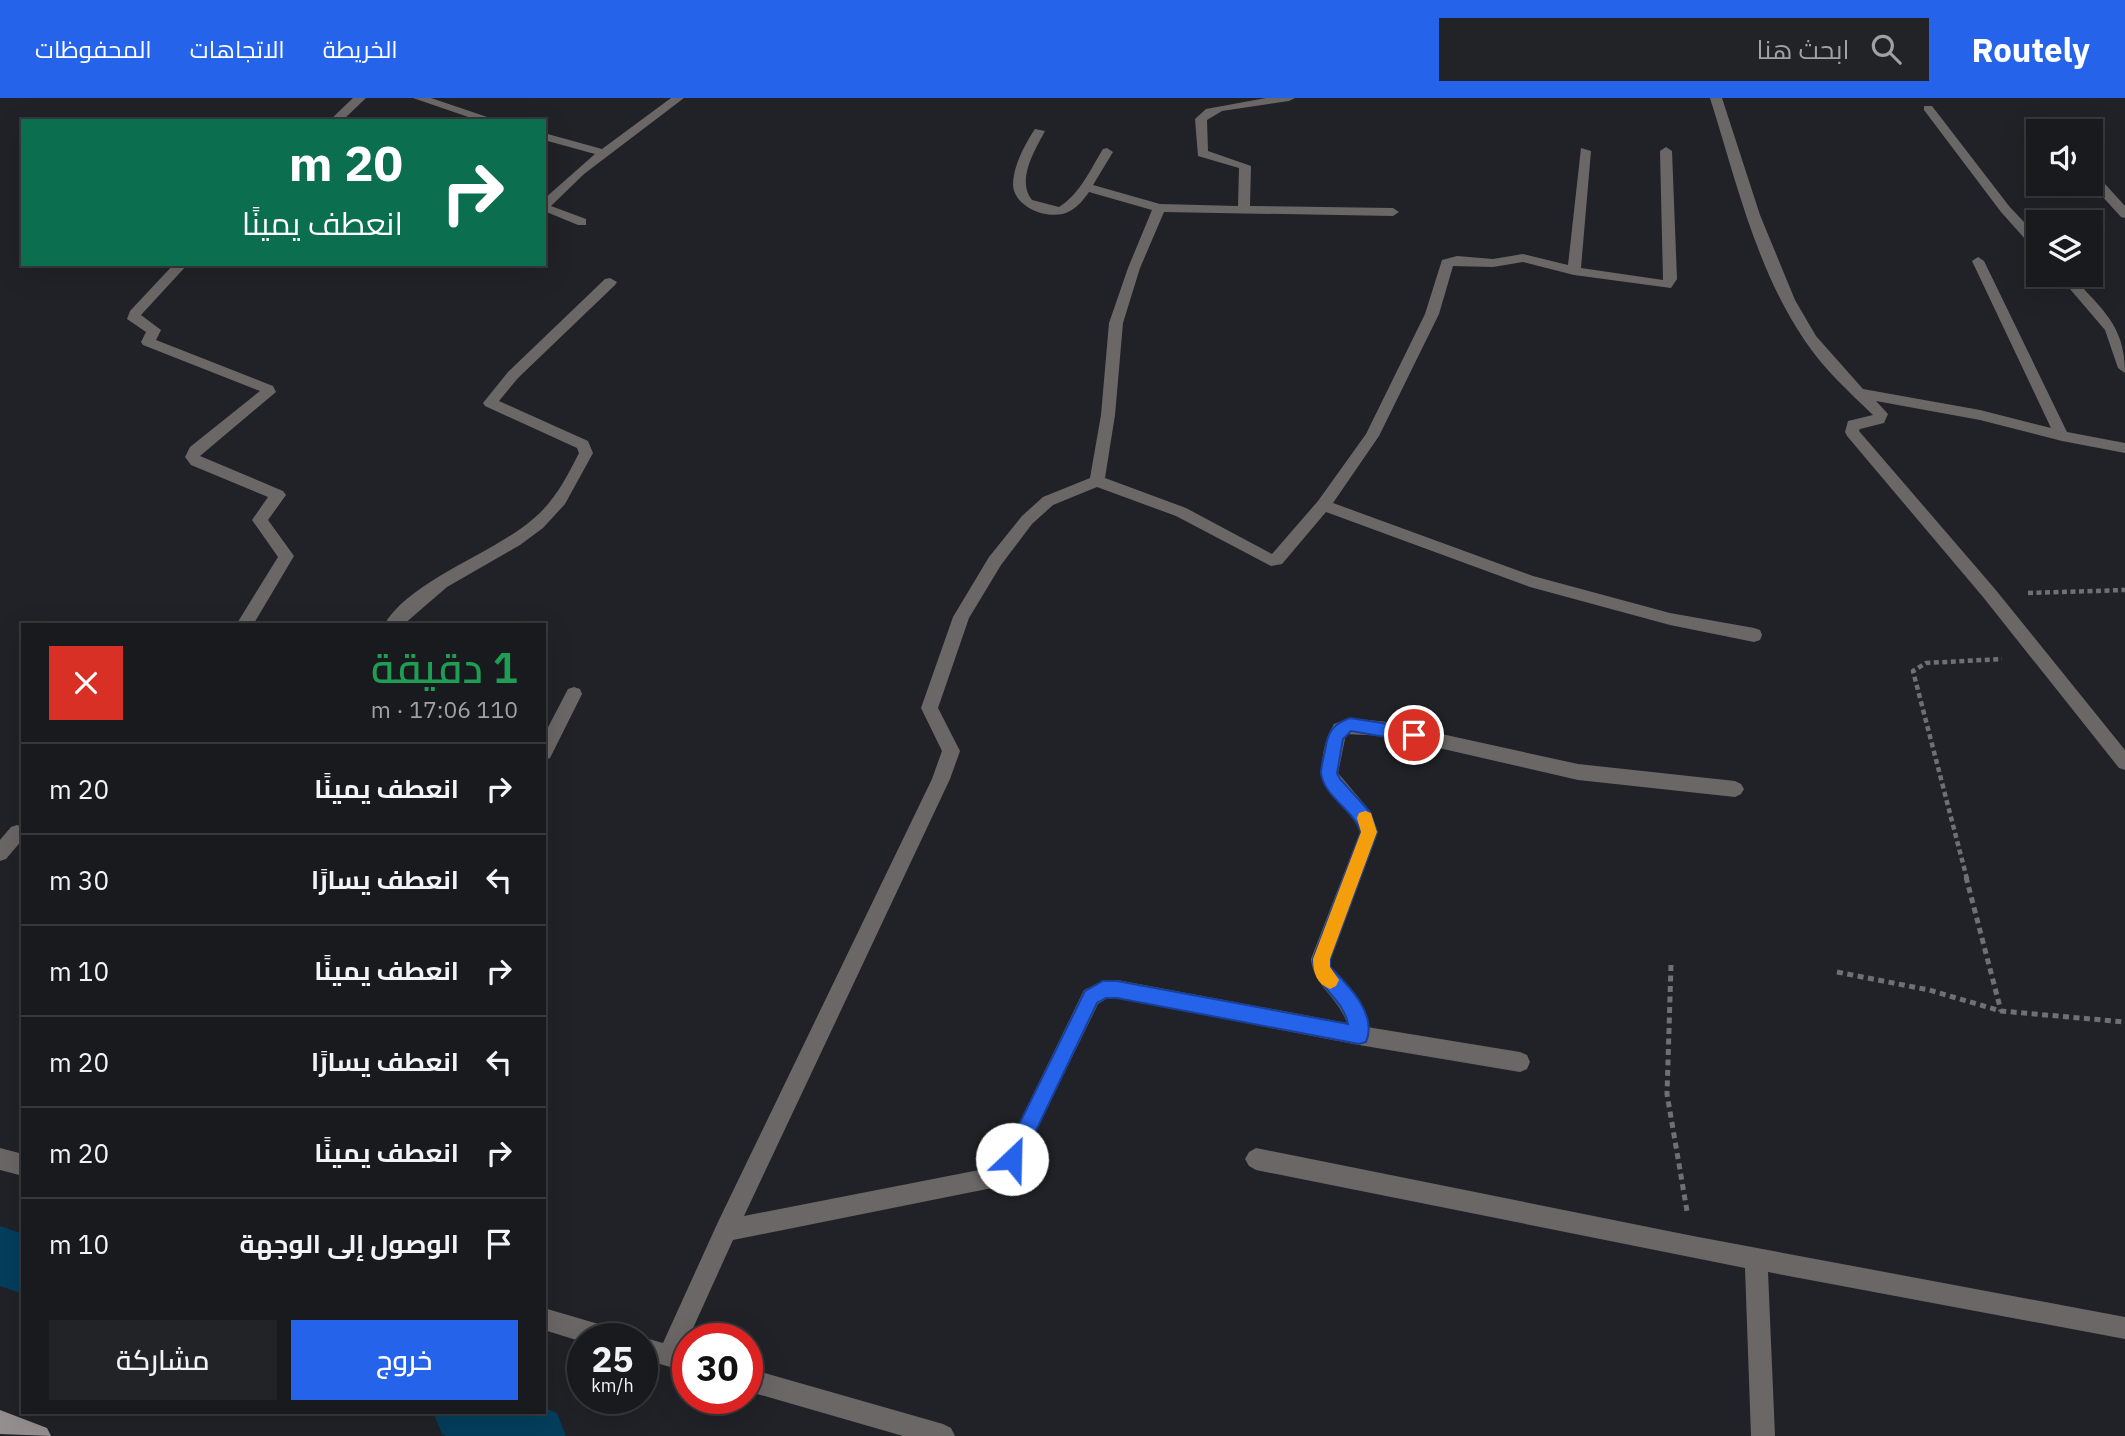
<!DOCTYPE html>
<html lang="ar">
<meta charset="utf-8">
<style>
:root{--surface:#191a1d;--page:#222326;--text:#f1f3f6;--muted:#9fa1a4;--line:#37383b;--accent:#2563eb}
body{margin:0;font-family:"IBM Plex Sans",Cairo,sans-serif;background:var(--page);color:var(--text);direction:rtl;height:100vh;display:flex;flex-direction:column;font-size:26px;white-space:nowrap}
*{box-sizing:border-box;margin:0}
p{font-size:23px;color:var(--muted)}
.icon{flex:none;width:38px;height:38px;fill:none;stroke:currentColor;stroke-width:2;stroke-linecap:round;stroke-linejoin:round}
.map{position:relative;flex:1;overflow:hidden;direction:ltr}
.panel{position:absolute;left:21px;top:525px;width:525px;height:791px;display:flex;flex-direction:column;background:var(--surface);border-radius:0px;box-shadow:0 7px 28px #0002,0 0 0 2px var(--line);direction:rtl}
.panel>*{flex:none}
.top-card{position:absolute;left:21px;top:21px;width:525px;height:147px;border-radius:0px;box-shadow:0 7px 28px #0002,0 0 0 2px var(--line);direction:rtl;background:#0b6e4f;color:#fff;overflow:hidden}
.buttons{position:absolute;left:2026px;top:21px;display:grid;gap:14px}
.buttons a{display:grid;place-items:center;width:77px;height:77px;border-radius:0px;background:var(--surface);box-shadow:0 7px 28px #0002,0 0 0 2px var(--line);font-size:35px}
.speed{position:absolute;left:567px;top:1225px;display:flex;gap:14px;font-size:35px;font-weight:700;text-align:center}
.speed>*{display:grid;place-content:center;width:91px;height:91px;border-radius:50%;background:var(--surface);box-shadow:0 7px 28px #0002,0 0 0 2px var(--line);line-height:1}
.speed small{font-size:18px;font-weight:400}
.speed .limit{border:10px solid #d22;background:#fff;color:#111}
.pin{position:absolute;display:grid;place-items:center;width:60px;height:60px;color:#fff;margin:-30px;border:4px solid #fff;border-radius:50%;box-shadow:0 2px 7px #0007}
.me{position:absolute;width:77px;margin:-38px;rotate:24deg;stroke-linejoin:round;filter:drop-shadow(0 0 5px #0008)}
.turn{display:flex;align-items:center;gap:24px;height:147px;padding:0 28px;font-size:32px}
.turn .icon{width:91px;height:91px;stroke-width:2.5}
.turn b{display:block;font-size:49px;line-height:60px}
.round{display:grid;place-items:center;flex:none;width:74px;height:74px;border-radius:0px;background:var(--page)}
.head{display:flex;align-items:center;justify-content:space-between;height:119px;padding:0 28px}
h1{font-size:42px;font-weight:600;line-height:52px;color:#1e9e55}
.cta{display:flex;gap:14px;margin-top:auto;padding:14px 28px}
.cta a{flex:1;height:80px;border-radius:0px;background:var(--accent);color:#fff;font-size:28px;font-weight:600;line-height:80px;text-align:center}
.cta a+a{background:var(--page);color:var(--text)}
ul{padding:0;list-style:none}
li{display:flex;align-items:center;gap:21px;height:91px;padding:0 28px;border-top:2px solid var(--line)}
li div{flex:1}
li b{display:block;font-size:26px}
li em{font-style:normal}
header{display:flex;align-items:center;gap:42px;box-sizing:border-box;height:98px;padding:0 35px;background:var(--accent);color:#fff}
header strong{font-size:33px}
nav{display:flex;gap:38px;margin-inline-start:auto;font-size:24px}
.search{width:490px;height:63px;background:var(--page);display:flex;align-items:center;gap:18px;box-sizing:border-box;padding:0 24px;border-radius:0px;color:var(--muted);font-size:26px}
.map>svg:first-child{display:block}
</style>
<header>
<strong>Routely</strong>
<div class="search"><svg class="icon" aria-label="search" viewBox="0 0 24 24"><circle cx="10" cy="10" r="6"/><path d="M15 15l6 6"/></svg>ابحث هنا</div>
<nav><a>الخريطة</a><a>الاتجاهات</a><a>المحفوظات</a></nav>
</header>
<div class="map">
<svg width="2125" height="1338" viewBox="0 0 2125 1338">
<rect width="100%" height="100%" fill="#212227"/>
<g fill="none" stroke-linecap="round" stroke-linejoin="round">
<path fill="#033e5c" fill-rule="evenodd" d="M0 1128 23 1136V1196L0 1188Z
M544 1310 557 1315 566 1338H446L442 1336 433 1314H544Z"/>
<path stroke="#6f7075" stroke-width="4.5" stroke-dasharray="5 3.5" stroke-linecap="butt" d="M2028 495 2125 492
M1967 781 1913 573 1926 565 2002 561"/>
<path stroke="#6f7075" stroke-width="5" stroke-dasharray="6 4.5" stroke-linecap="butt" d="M1966 779 2001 913
M1671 867 1667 996 1687 1113
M1837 874 1929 892 2001 913 2125 924"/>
<path fill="#6b6767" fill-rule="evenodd" d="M353 0H366L342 23H329Z
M413 0H431L499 23H480Z
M671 0H684L584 76 551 108 586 121V127H578L544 113V101L595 56 544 42V35L602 51Z
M1266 0H1295L1289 3 1222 13 1207 22 1208 53 1251 68 1250 108 1393 110 1399 114 1393 118 1164 114 1140 170 1123 225 1115 317 1105 380 1186 410 1272 456 1318 403 1366 336 1425 216 1442 162 1457 158 1493 161 1523 156 1568 167 1581 50 1591 53 1581 170 1663 182 1660 53 1666 49 1672 53 1677 181 1671 190 1574 177 1523 164 1493 169 1453 168 1439 216 1379 338 1333 405 1533 478 1670 515 1754 530 1760 532 1762 537 1760 542 1754 544 1670 527 1530 489 1326 414 1282 466 1271 468 1176 418 1097 389 1053 407 1032 426 1001 467 969 520 938 610 960 653 950 681 744 1118 979 1072 1005 1054 1084 892 1103 883 1117 882 1347 925C1339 900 1313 887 1311 861L1360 734C1349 700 1316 701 1323 657 1325 645 1328 637 1334 626L1350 620 1387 624 1578 666 1735 683 1741 686 1744 691 1741 696 1735 699 1578 682 1387 638 1346 636 1338 675 1370 713 1378 734 1331 861V869L1357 901 1367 929 1520 954 1527 957 1530 964 1527 971 1520 974 1359 947 1117 900 1106 901 1098 906 1019 1068 992 1090 733 1142 684 1250 688 1251V1274L642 1261V1241H637L642 1239 663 1245 718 1124 932 681 942 653 921 610 953 519 989 459 1022 418 1043 399 1090 380 1101 317 1109 225 1128 170 1152 112 1089 94C1084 101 1078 109 1070 113 1051 124 1014 110 1013 87 1013 68 1025 46 1035 31L1045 33C1035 52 1016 82 1032 102L1059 109C1080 96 1090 72 1103 51L1107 50 1113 54 1093 87 1160 106 1238 108 1239 70 1198 58 1195 21 1206 11Z
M1710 0H1722L1760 117 1795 202 1816 238 1855 282 1863 291 1980 312 2051 330 1972 163 1978 159 1984 163 2067 334 2125 345V355L2062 343 1980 322 1876 303 1888 316 1884 325 1860 331 1859 333 1995 491 2125 652V672L2119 670 1983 499 1847 338 1845 334 1848 323 1873 317C1849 294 1824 271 1805 243 1756 171 1736 82 1710 0Z
M1924 8H1932L2009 108 2039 140V152L2034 151 2001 114 1924 12Z
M2049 21 2053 22 2062 33H2050L2043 24Z
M2091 74 2095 75 2125 108V120L2121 119 2091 86Z
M174 166H188L141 217 161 232 156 242 273 288 276 294 200 358 283 393 286 397 268 422 294 458 253 527H236L278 459 252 422 268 399 191 367 185 359 190 349 260 293 143 247 141 244 146 234 127 221 130 213Z
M2058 177H2071C2101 211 2125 226 2125 275L2118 270 2105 232Z
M610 180 617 184 615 187 518 280 499 303 588 343 593 355 565 406 543 430 520 447 447 489 403 527H384C410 482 493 456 533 421 554 404 567 379 579 355L577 350 485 308 483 305 508 274 605 181Z
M574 589 580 591 582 596 550 660 544 662V637L568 591Z
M17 727 23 729V741L6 761 0 763V742L11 729Z
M0 1050 23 1056V1078L0 1072Z
M1256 1050 1693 1138 2125 1219V1241L1768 1174 1775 1338H1751L1745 1170 1256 1072 1249 1068 1245 1061 1249 1054Z
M544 1210 612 1230 620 1233 623 1241H583V1244L544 1232Z
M747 1270 943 1326 951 1330 955 1338H903L747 1293Z"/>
<path fill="#958f8f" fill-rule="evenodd" d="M0 1312 47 1330 51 1338 0 1336Z"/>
</g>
<path fill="#2563eb" stroke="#184099" stroke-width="2" d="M1350 620 1414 630 1421 637 1414 644 1351 633 1343 641 1337 675 1340 681 1370 714 1377 734 1330 861V869C1348 887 1378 916 1366 944L1359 946 1117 900H1106L1097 905 1019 1068 1012 1071 1005 1068 1003 1061 1005 1055 1085 893 1103 883H1117L1348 926C1343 899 1313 888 1313 861L1361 734C1354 712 1324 699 1321 675 1321 667 1325 655 1326 647 1329 631 1336 625 1350 620Z"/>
<path fill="#f59e0b" d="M1365 713 1371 715 1377 734 1330 861V869L1339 882 1336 888 1330 891C1317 886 1313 875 1313 861L1361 734 1357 720 1359 715Z"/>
</svg>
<div class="buttons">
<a><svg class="icon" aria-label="sound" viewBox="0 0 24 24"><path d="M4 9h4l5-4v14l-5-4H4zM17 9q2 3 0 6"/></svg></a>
<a><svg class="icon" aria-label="layers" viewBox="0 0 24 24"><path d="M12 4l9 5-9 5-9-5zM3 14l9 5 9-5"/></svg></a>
</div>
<div class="speed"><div>25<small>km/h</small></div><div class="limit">30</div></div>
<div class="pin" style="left:1414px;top:637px;background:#d93025"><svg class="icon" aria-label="arrive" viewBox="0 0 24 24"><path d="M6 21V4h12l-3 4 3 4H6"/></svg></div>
<svg class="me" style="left:1012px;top:1061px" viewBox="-20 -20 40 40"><circle r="19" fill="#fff"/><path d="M0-13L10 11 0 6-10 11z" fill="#2563eb"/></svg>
<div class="top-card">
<div class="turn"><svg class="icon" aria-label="right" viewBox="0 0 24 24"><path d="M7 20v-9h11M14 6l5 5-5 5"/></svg><div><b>20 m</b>انعطف يمينًا</div></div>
</div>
<section class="panel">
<div class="head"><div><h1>1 دقيقة</h1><p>110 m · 17:06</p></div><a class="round" style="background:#d93025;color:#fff"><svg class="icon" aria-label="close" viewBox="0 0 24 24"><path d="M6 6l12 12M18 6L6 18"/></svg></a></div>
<ul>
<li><svg class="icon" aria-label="right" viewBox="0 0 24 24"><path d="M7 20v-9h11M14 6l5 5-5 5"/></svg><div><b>انعطف يمينًا</b></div><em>20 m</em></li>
<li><svg class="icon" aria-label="left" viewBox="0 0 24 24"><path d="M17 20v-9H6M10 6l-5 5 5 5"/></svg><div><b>انعطف يسارًا</b></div><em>30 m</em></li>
<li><svg class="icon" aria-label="right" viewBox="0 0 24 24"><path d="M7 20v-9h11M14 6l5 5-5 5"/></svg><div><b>انعطف يمينًا</b></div><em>10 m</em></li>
<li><svg class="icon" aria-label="left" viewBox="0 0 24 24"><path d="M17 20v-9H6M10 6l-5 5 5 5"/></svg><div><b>انعطف يسارًا</b></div><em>20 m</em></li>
<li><svg class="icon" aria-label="right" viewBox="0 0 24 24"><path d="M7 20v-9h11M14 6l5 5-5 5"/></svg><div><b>انعطف يمينًا</b></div><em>20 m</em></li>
<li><svg class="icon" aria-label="arrive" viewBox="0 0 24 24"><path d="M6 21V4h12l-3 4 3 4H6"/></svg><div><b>الوصول إلى الوجهة</b></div><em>10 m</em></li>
</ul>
<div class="cta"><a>خروج</a><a>مشاركة</a></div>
</section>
</div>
